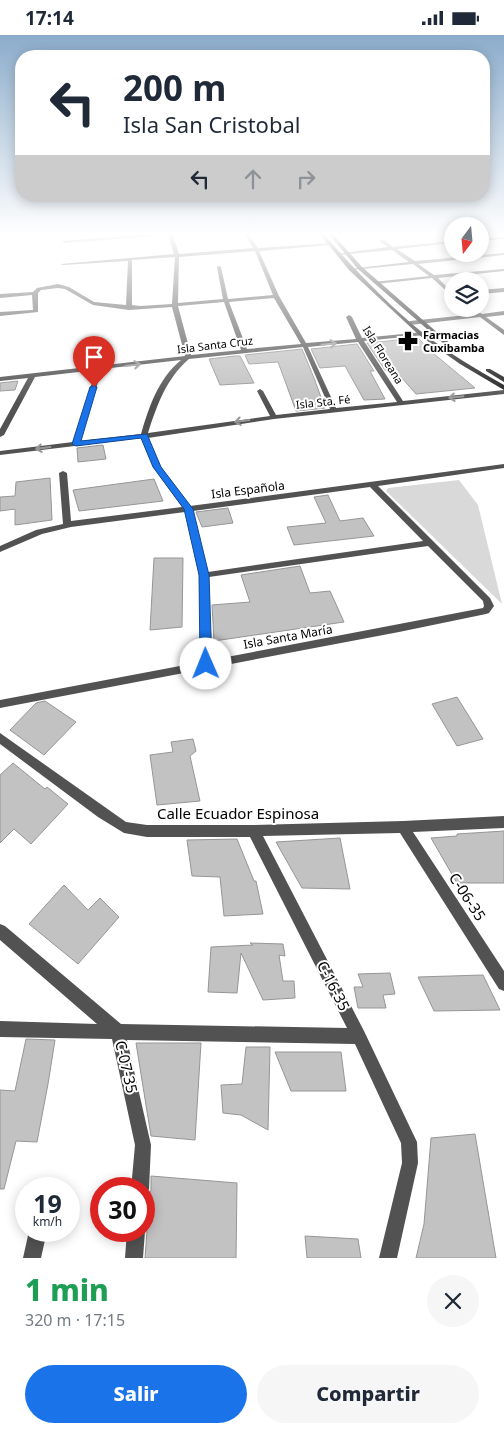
<!DOCTYPE html>
<html lang="es">
<meta charset="utf-8">
<style>
:root{--surface:#fff;--page:#f6f6f7;--text:#1f2937;--muted:#747a83;--accent:#1a73e8}
body{margin:0;font-family:"Noto Sans",sans-serif;background:var(--page);color:var(--text);height:100vh;display:flex;flex-direction:column;font-size:19px;white-space:nowrap}
*{box-sizing:border-box;margin:0}
p{font-size:16px;color:var(--muted)}
.icon{flex:none;width:28px;height:28px;fill:none;stroke:currentColor;stroke-width:2;stroke-linecap:round;stroke-linejoin:round}
.map{position:relative;height:1223px;overflow:hidden}
.panel{display:flex;flex-direction:column;background:var(--surface);flex:1}
.panel>*{flex:none}
.hud{position:absolute;left:15px;top:15px;width:475px;height:152px;border-radius:20px;box-shadow:0 2px 12px #0003;background:#fff;color:var(--text);overflow:hidden}
.needle{width:32px;rotate:196deg}
.controls{position:absolute;left:444px;top:182px;display:grid;gap:10px}
.controls a{display:grid;place-items:center;width:45px;height:45px;border-radius:50%;background:var(--surface);box-shadow:0 2px 12px #0003;font-size:25px}
.speed{position:absolute;left:15px;top:1142px;display:flex;gap:10px;font-size:25px;font-weight:700;text-align:center}
.speed>*{display:grid;place-content:center;width:65px;height:65px;border-radius:50%;background:var(--surface);box-shadow:0 2px 12px #0003;line-height:1}
.speed small{font-size:12px;font-weight:400}
.speed .limit{border:8px solid #d22;background:#fff;color:#111}
.pin{position:absolute;display:grid;place-items:center;width:42px;height:42px;color:#fff;margin:-51px -21px;border-radius:50% 50% 50% 0;rotate:-45deg;box-shadow:0 0 5px #0007}
.pin .icon{rotate:45deg}
.me{position:absolute;width:55px;margin:-28px;rotate:359deg;stroke-linejoin:round;filter:drop-shadow(0 0 4px #0008)}
.turn{display:flex;align-items:center;gap:18px;height:105px;padding:0 25px;font-size:22px}
.turn .icon{width:65px;height:65px;stroke-width:2.5}
.turn b{display:block;font-size:35px;line-height:42px}
.lanes{display:flex;align-items:center;height:48px;padding:0 25px;background:#0003;justify-content:center;gap:25px;direction:ltr}
.lanes .off{opacity:.35}
.round{display:grid;place-items:center;flex:none;width:52px;height:52px;border-radius:26px;background:var(--page)}
.head{display:flex;align-items:center;justify-content:space-between;height:85px;padding:0 25px}
h1{font-size:30px;font-weight:800;line-height:38px;color:#1e9e55}
.button{display:flex;gap:10px;margin-top:auto;padding:10px 25px}
.button a{flex:1;height:58px;border-radius:30px;background:var(--accent);color:#fff;font-size:20px;font-weight:800;line-height:58px;text-align:center}
.button a+a{background:var(--page);color:var(--text)}
.status{display:flex;justify-content:space-between;align-items:center;height:35px;padding:0 25px;background:var(--surface);direction:ltr}
.status svg{height:14px;fill:currentColor}
.map>svg:first-child{display:block}
</style>
<div class="status"><b>17:14</b><svg viewBox="0 0 49 12"><path d="M0 12V9h3v3zM5 12V6h3v6zM10 12V3h3v9zM15 12V0h3v12zM26 1h20v11H26zM47 4h2v5h-2z"/></svg></div>
<div class="map">
<svg width="504" height="1223" viewBox="0 0 504 1223">
<rect width="100%" height="100%" fill="#fff"/>
<path fill="#d9d9d9" d="M459 445 478 470 502 569 386 456 388 453Z"/>
<path fill="#c2c2c2" stroke="#969696" d="M418 303 433 318 475 353 416 359 394 334 385 335 367 308Z
M357 309 374 336H370L385 364 364 365 345 331 320 333 311 314Z
M302 314 314 343 325 373 296 376 278 327 249 329 245 320Z
M235 321H240L254 348 220 350 209 324Z
M18 346 15 355 0 356V348Z
M103 410 106 424 78 427 77 413Z
M50 443 52 485 15 490V474L0 476V462L15 461 16 447Z
M154 444 163 466 79 476 73 455Z
M328 460 340 486 363 483 374 501 294 510 287 492 326 488 314 462Z
M228 473 233 488 202 492 196 477Z
M154 523H183L182 592 150 595Z
M300 531 310 558 330 556 344 587 214 606 212 570 250 567 241 540Z
M457 662 483 704 457 711 432 669Z
M45 666 76 687 44 720 10 695 36 668Z
M193 704 196 716 190 721 200 766 157 770 150 720 173 717 171 707Z
M13 728 45 754 47 752 68 769 31 809 14 794 0 808V740Z
M504 796V848H457L431 803 457 801V799Z
M340 803 350 854 302 853 276 807Z
M237 804 254 846H256L263 879 224 881 220 842 192 841 187 805Z
M64 850 88 875 100 863 119 882 78 929 29 889Z
M250 908 283 909 285 921 279 920 283 946H294L295 963 263 965 241 918 237 958 208 957 211 912 253 910Z
M390 938 395 959 383 960 386 973H358L354 952H363L358 939Z
M483 940 500 975 434 976 418 942Z
M26 1004 55 1005 48 1049 37 1107 16 1106 4 1154H0V1055L15 1056Z
M136 1008H201L195 1105 151 1101Z
M246 1012H270L268 1095 241 1080 223 1078 221 1050 242 1049Z
M275 1017H341L346 1056H291Z
M475 1099 496 1223H416L424 1189 431 1103Z
M151 1141 237 1148 236 1223H145L147 1196 144 1191V1163L148 1161 151 1155Z
M305 1201 358 1204 361 1223H307Z"/>
<g fill="none" stroke-linecap="round" stroke-linejoin="round">
<path fill="#525252" fill-rule="evenodd" d="M179 197H197L173 200 179 219 253 213 243 197H247L258 213 332 208 330 210 259 216 279 261 306 308 356 304 346 282 349 280 352 282 362 303 433 296 435 297V299L364 306 403 366 504 355V359L274 384 148 403 161 432 190 471 504 429V433L378 451 490 563 494 571 489 578 486 579 399 597 0 673V665L201 627 199 540 185 477 71 492 42 499 0 517V511L36 495 63 489 59 438 63 436 67 438 71 486 182 472 153 432 141 403 0 420V416L73 407 96 335 35 342 4 400 0 402V394L28 343 0 346V342L185 321 172 272 129 275 93 270 65 254 58 253 41 255 38 258V277L0 281V277L33 275 32 260 0 263V259L33 257 37 253 58 249 69 252 94 267 126 270 128 226 63 230 61 229 174 219 168 200 64 208 62 206ZM255 216 273 260 228 264 221 232 219 231 217 232 223 264 178 268 179 222ZM175 222 172 269 140 271 132 270V225ZM274 263 301 309 247 314 229 267ZM224 267 241 315 191 320 178 271ZM358 307 397 367 336 373 308 312ZM303 312 330 374 276 380 263 356 260 354 257 356 270 381 148 398C157 370 166 344 189 324ZM181 325C158 344 149 372 141 399L80 406 102 334ZM370 452 423 506 208 537 193 476ZM428 511 483 566 484 571 483 573 211 625 209 542Z
M320 197H335L321 199 319 198Z
M504 202V204L480 206V204Z
M380 205H384L393 212 452 206V208L397 214 415 226 504 218V220L418 229 434 240 504 234V236L438 243 452 257V261L432 243 376 249 373 247 429 241 413 229 351 235 349 234 409 227 392 215 338 220 336 219 388 212 380 207Z
M504 253V257L480 259V255Z
M504 276V280L486 282 504 295V300L480 282 410 290 407 288 410 286 476 279 479 277 482 279Z
M0 698 126 787 147 790H254L403 786 504 781V793L413 797 504 936V956L499 954 400 798 263 801 364 996 417 1107 418 1128 397 1223H379L402 1128 401 1108 355 1009 127 1005 151 1110 149 1154 146 1160 144 1161V1154H131L135 1110 112 1004 0 1002V986L97 989 0 905V889L5 891 121 989 347 993 250 802H147L124 798 98 782 0 709Z
M144 1193 145 1196 143 1223H125L127 1196H144Z
M29 1196H47L41 1223H23Z"/>
<path fill="#1f1f1f" fill-rule="evenodd" d="M318 197H322C353 233 386 268 423 298 448 318 476 334 504 350V355L460 329 419 300 349 235Z
M327 197H331L362 232 454 312V314H450L358 234Z
M486 334H490L504 342V347L486 336Z"/>
</g>
<defs><path id="oneway-shaft" d="M-6 0H5M1.5-3L5.5 0L1.5 3" fill="none" stroke-width="1.6" stroke-linecap="round" stroke-linejoin="round" transform="scale(1.25)"/></defs>
<g stroke="#979797">
<use href="#oneway-shaft" transform="translate(329 309) rotate(-6)"/>
<use href="#oneway-shaft" transform="translate(133 330) rotate(-7)"/>
<use href="#oneway-shaft" transform="translate(456 362) rotate(174)"/>
<use href="#oneway-shaft" transform="translate(242 386) rotate(172)"/>
<use href="#oneway-shaft" transform="translate(43 413) rotate(173)"/>
</g>
<linearGradient id="sky" x2="0" y2="1"><stop stop-color="#8baccb"/><stop offset="0.54" stop-color="#fff"/><stop offset="1" stop-color="#fff" stop-opacity="0"/></linearGradient>
<rect width="504" height="368" fill="url(#sky)"/>
<path fill="#1a73e8" stroke="#114b97" d="M94 350 97 352 81 406 147 399 161 432 193 474 209 540 212 629 210 632H202L200 629 199 540 184 474 153 432 141 403 76 411 72 409 90 352Z"/>
<defs>
<symbol id="pharmacy-bare" viewBox="-9 -9 18 18"><path d="M-2-6h4v4h4v4h-4v4h-4v-4h-4v-4h4Z" fill="#000" stroke="#fff" stroke-width="2.5" paint-order="stroke"/></symbol>
</defs>
<g fill-rule="evenodd">
<use href="#pharmacy-bare" x="394" y="292" width="28" height="28"/>
</g>
<g text-anchor="middle" stroke-width="4" stroke-linejoin="round" paint-order="stroke">
<g font-size="11" font-weight="bold" fill="#000" stroke="#fff" text-anchor="start">
<text x="423" y="304">Farmacias<tspan x="423" dy="13">Cuxibamba</tspan></text>
</g>
<g font-size="11" fill="#000" stroke="#fff">
<text transform="translate(215 310) rotate(-7)" y="4">Isla Santa Cruz</text>
<text transform="translate(383 320) rotate(58)" y="4">Isla Floreana</text>
<text transform="translate(323 367) rotate(-6)" y="4">Isla Sta. Fé</text>
</g>
<g font-size="12" fill="#000" stroke="#fff">
<text transform="translate(248 455) rotate(-7)" y="4">Isla Española</text>
<text transform="translate(288 602) rotate(-10)" y="4">Isla Santa María</text>
</g>
<g font-size="15" fill="#000" stroke="#fff">
<text x="238" y="784">Calle Ecuador Espinosa</text>
<text transform="translate(467 862) rotate(57)" y="5">C-06-35</text>
<text transform="translate(333 951) rotate(63)" y="5">C-16-35</text>
<text transform="translate(126 1032) rotate(77)" y="5">C-07-35</text>
</g>
</g>
</svg>
<div class="controls">
<a><svg class="needle" viewBox="-14 -14 28 28"><path d="M0-13l5 13h-10z" fill="#e53935"/><path d="M0 13l5-13h-10z" fill="#747a83"/></svg></a>
<a><svg class="icon" aria-label="layers" viewBox="0 0 24 24"><path d="M12 4l9 5-9 5-9-5zM3 14l9 5 9-5"/></svg></a>
</div>
<div class="speed"><div>19<small>km/h</small></div><div class="limit">30</div></div>
<div class="pin" style="left:94px;top:352px;background:#d93025"><svg class="icon" aria-label="arrive" viewBox="0 0 24 24"><path d="M6 21V4h12l-3 4 3 4H6"/></svg></div>
<svg class="me" style="left:206px;top:629px" viewBox="-20 -20 40 40"><circle r="19" fill="#fff"/><path d="M0-13L10 11 0 6-10 11z" fill="#1a73e8"/></svg>
<div class="hud">
<div class="turn"><svg class="icon" aria-label="left" viewBox="0 0 24 24"><path d="M17 20v-9H6M10 6l-5 5 5 5"/></svg><div><b>200 m</b>Isla San Cristobal</div></div>
<div class="lanes"><svg class="icon" aria-label="left" viewBox="0 0 24 24"><path d="M17 20v-9H6M10 6l-5 5 5 5"/></svg><svg class="icon off" aria-label="ahead" viewBox="0 0 24 24"><path d="M12 20V5M6 11l6-6 6 6"/></svg><svg class="icon off" aria-label="right" viewBox="0 0 24 24"><path d="M7 20v-9h11M14 6l5 5-5 5"/></svg></div>
</div>
</div>
<section class="panel">
<div class="head"><div><h1>1 min</h1><p>320 m · 17:15</p></div><a class="round"><svg class="icon" aria-label="close" viewBox="0 0 24 24"><path d="M6 6l12 12M18 6L6 18"/></svg></a></div>
<div class="button"><a>Salir</a><a>Compartir</a></div>
</section>
